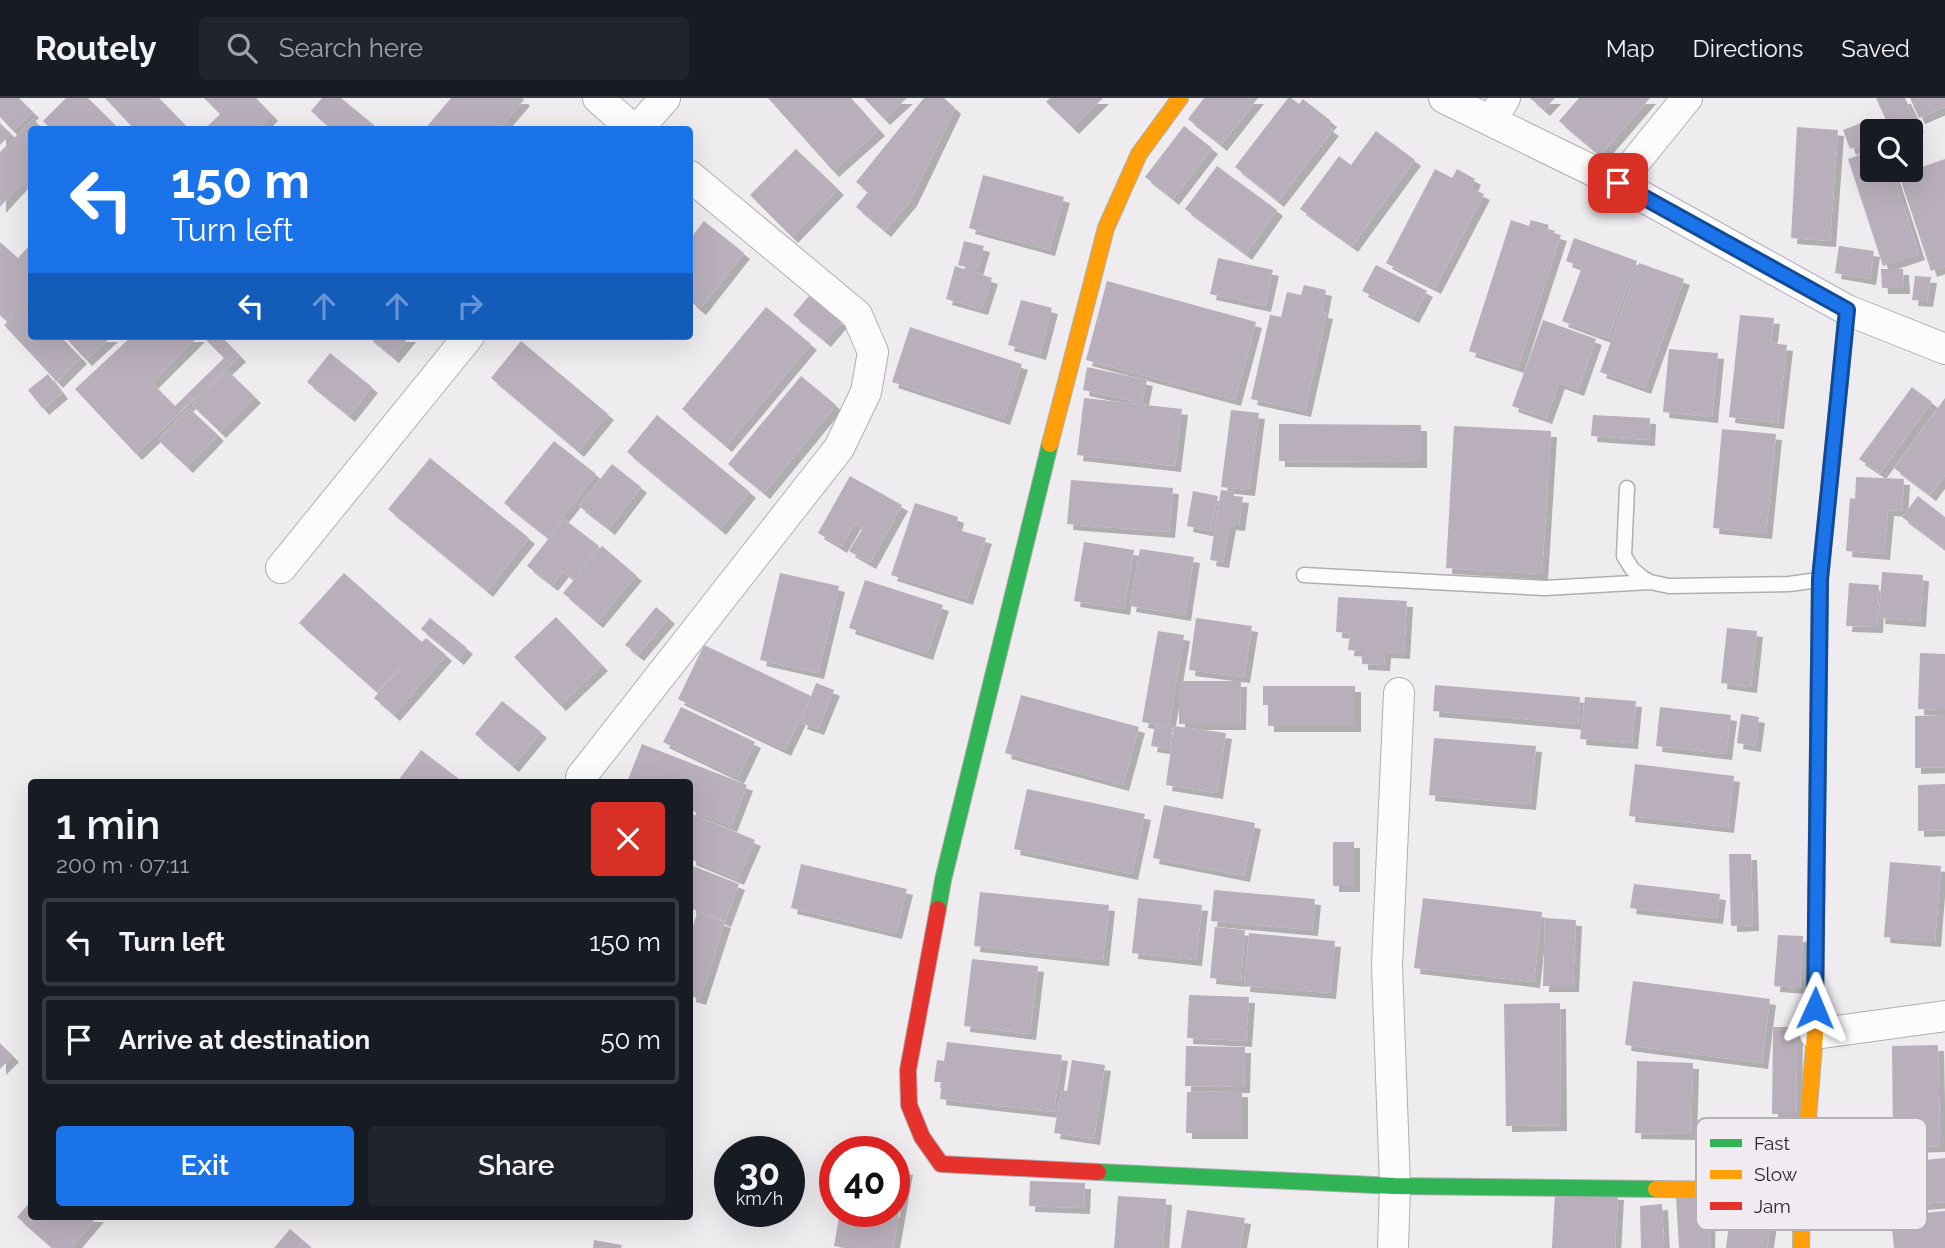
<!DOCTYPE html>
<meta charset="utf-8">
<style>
:root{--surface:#171b24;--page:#20242c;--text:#f1f3f6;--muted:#9ea1a6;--line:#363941;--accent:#1a73e8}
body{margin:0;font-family:Raleway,sans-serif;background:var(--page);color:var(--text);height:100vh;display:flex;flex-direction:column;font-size:26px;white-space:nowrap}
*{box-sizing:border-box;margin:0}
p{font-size:23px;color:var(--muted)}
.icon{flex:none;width:38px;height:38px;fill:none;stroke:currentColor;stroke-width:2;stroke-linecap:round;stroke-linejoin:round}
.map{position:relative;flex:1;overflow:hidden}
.side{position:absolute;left:28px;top:681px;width:665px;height:441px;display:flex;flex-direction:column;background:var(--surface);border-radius:7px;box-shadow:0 7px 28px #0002}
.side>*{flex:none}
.banner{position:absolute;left:28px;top:28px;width:665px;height:214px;border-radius:7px;box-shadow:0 7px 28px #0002;background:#1a73e8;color:#fff;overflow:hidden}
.fabs{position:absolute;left:1860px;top:21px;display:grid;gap:14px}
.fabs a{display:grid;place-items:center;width:63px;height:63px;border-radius:7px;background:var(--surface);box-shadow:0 7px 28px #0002;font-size:35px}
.speed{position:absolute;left:714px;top:1038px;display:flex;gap:14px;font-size:35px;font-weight:700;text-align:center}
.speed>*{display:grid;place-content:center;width:91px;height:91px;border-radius:50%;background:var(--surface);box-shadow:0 7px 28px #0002;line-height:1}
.speed small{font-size:18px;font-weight:400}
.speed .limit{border:10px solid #d22;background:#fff;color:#111}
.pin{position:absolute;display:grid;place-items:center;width:60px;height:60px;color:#fff;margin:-30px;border-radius:14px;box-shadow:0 4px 10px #0006}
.me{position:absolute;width:77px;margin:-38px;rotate:1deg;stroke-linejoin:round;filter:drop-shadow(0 0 5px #0008)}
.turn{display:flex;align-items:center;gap:24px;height:147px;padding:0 28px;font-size:32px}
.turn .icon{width:91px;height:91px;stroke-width:2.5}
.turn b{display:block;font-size:49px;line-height:60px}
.lanes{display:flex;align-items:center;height:66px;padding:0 28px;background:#0003;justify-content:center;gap:35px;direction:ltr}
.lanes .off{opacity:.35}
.round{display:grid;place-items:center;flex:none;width:74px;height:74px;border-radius:7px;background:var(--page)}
.overview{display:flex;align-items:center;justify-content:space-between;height:119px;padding:0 28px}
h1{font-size:42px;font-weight:600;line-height:52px}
.action{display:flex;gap:14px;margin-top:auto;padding:14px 28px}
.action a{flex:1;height:80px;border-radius:7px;background:var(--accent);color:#fff;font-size:28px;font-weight:600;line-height:80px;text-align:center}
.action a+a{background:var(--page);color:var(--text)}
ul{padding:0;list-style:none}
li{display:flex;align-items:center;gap:21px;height:88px;margin:0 14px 10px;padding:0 14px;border:4px solid var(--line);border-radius:7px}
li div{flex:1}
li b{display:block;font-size:26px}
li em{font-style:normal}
header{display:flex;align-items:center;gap:42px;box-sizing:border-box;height:98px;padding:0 35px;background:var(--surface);border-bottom:2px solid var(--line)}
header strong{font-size:33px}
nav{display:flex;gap:38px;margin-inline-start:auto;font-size:24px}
.search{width:490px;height:63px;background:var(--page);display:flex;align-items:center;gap:18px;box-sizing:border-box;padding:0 24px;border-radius:7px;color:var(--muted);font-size:26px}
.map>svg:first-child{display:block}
</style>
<header>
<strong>Routely</strong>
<div class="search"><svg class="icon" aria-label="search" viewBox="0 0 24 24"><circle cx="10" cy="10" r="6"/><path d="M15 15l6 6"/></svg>Search here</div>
<nav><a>Map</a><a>Directions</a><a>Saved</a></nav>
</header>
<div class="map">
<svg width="1945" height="1150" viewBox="0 0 1945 1150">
<defs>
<filter id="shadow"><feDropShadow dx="6" dy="6" stdDeviation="0" flood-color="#0004"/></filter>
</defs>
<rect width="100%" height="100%" fill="#eeecef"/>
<path fill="#b9afbc" filter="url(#shadow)" d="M0 0H19L33 14 13 33 0 19Z
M66 0H88L120 32H52L43 23Z
M105 0H159L190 32H135Z
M204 0H256L272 17 257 32H204L220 16Z
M322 0H341L380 32H333L311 13Z
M451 0H522L524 2 498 32H424Z
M768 0H851L879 32 833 73Z
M864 0H907L884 21Z
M924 0H944L955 10 911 102 885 133 856 109 868 94 856 84Z
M1050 0H1103L1073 30 1046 4Z
M1204 0H1258L1221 47 1188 21Z
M1288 0H1291L1299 6 1303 1 1331 23 1327 28 1333 32 1278 103 1235 69Z
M1530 0H1555L1544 12Z
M1579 0H1650L1600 58 1559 23Z
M1876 0H1905L1918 28 1908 33H1891Z
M1910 0H1945V9L1919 20Z
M33 21 44 32H32V94L22 85 0 109V54Z
M1871 21 1876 33H1872V43L1850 51 1843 32Z
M0 25 11 36 0 47Z
M1184 28 1212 50 1173 101 1145 79Z
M1797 29 1838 32 1830 143 1791 140Z
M1376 33 1415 62 1352 148 1300 111 1339 58 1351 67Z
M796 51 838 91 792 139 750 97Z
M1872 52V72H1892L1919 156 1883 168 1848 61Z
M1945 61V168L1931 173 1899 77Z
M1217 68 1277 112 1246 156 1185 111Z
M1435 71 1452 80 1457 71 1475 81 1471 90 1484 96 1435 190 1386 165Z
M983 77 1064 99 1049 152 969 130Z
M1511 122 1529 128 1531 122 1549 127 1547 133 1561 137 1518 269 1469 253Z
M704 123 744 155 700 211 690 203V141Z
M1574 140 1637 163 1608 240 1562 223 1582 169 1566 163Z
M964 143 984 148 977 172 958 167Z
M0 144 18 160 32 145V197L5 222 0 217Z
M1839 148 1874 153 1870 181 1835 175Z
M1218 160 1273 172 1265 208 1210 196Z
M1639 165 1684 181 1645 290 1600 274Z
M1376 167 1427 193 1413 219 1362 193Z
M955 168 992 180 982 211 946 201Z
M1881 171H1903L1904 190H1882Z
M1915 178 1931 179 1927 203 1912 202Z
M1107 183 1256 224 1235 302 1086 262Z
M1304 187 1326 192 1322 214 1327 215 1305 313 1251 301 1270 217 1281 219 1287 194 1301 197Z
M809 198 841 224 825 243 793 217Z
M1021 202 1052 210 1040 256 1008 247Z
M28 204 32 208V238H60L81 260 57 284 4 227Z
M766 209 811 246 726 348 682 311Z
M1740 217 1774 220 1771 245 1787 247 1778 325 1729 319Z
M1543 222 1596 241 1578 292 1559 285 1546 320 1512 308Z
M910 229 1022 266 1004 321 892 284Z
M64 238H112L86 262Z
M132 238H199L152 285 175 308 224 260 202 238H221L240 258 136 356 75 291Z
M367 238H410L393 259Z
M521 243 608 316 578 353 491 280Z
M1669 251 1718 255 1712 319 1663 314Z
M330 255 372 289 349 318 307 284Z
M1087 269 1147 282 1142 305 1083 292Z
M227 272 255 299 220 334 192 307Z
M48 276 62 295 43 311 28 292Z
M801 278 836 307 764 395 728 366Z
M1912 289 1932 304 1880 375 1859 361Z
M1084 300 1182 311 1175 368 1077 357Z
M1945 300V377L1930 397 1894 370Z
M189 310 218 337 187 369 158 342Z
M1231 312 1259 315 1249 392 1221 389Z
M657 317 750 394 720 431 627 354Z
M1593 317 1650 320 1649 342 1591 338Z
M1279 326 1421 327V364L1279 363Z
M1454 328 1551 333 1542 476 1446 470Z
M1722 331 1776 336 1766 435 1713 430Z
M554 343 596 376 547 439 504 405Z
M430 360 529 440 487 493 388 411Z
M612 366 641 389 609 431 579 408Z
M850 378 902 407 870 465 849 453 863 430 855 425 841 449 818 435Z
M1856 379 1904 381 1902 413 1888 412 1884 456 1846 453 1850 400 1855 401Z
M1071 382 1173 390 1169 434 1067 426Z
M1221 392 1234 394V398L1243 399 1239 427 1230 426 1223 464 1210 462Z
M1193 393 1218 398 1211 433 1187 428Z
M1918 398 1945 419V451L1902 419Z
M915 405 958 419 955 431 986 440 967 501 891 477Z
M564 421 599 448 572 481 563 473 552 487 527 468Z
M1084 444 1134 452 1124 511 1074 503Z
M602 448 636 477 597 524 563 495Z
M1140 451 1194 459 1185 517 1130 508Z
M1882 474 1923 477 1920 523 1879 520Z
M344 475 422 544 426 540 446 557 394 617 374 600 409 560 377 594 299 525Z
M780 475 839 488 818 575 760 562Z
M865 482 943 507 927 556 849 530Z
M1849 485 1879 487 1877 529 1846 528Z
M1338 499 1407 503 1404 555 1385 554 1384 567 1362 566V553L1348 552 1350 535 1336 534Z
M656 509 669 520 638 557 625 547Z
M556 519 602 567 560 607 514 559Z
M430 520 467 550 458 561 421 531Z
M1196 520 1252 528 1244 579 1189 572Z
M1727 530 1757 533 1751 589 1721 585Z
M1158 533 1184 537 1169 628 1142 624Z
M704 547 811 598 785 652 678 601Z
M1920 555 1945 556V612L1918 611Z
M1179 583H1241L1240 626H1179Z
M816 585 834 592 818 631 801 625Z
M1435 587 1580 599 1578 626 1433 613Z
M1263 588H1355V628H1268V607H1263Z
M1021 597 1139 629 1123 687 1005 655Z
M1585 599 1636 603 1632 645 1580 641Z
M502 603 541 634 513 668 475 636Z
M681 609 755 644 738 680 663 644Z
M1660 609 1731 617 1726 656 1656 648Z
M1741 616 1759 619 1755 648 1737 645Z
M1945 617V669L1915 670V618Z
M1155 627 1173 631 1169 651 1151 648Z
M1174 628 1226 635 1217 695 1166 687Z
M1434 640 1536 648 1530 706 1429 697Z
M642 646 747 687 731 728 690 712V684H627Z
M421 652 463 684H397Z
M1635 666 1734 678 1728 729 1629 718Z
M1945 686V732L1918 733V687Z
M1027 691 1145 716 1132 776 1014 751Z
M1164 707 1255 725 1244 778 1153 760Z
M690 715 755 742 738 781 690 761Z
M1333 744H1354V788H1333Z
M1729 756H1751L1753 827 1731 828Z
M1890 764 1941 768 1935 843 1884 839Z
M801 766 907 791 896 835 791 810Z
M690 767 739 786 725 823 690 810Z
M1634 786 1720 796 1717 820 1630 810Z
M1214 792 1315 801 1312 832 1211 823Z
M980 794 1109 807 1103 862 974 848Z
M1138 800 1202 807 1196 862 1132 855Z
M1423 800 1542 814 1534 884 1414 870Z
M697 815 725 824 700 901 690 898V838Z
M1545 820 1576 822 1573 888H1543Z
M1215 829 1245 832 1241 883 1210 880Z
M1249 835 1335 843 1330 895 1244 888Z
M1778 837 1803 838 1800 890 1774 888Z
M972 861 1038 868 1030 936 964 928Z
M1633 883 1770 901 1762 965 1625 947Z
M1189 897 1249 899 1246 943 1187 940Z
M1560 905 1561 1027 1506 1028 1504 906Z
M1773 929H1797L1796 1016H1772Z
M947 944 1062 957 1054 1014 940 1001 942 984H934L937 962 944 963Z
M0 945 13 958 0 971Z
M1938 947 1940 1048 1893 1049 1892 948Z
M1186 948 1245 949 1244 989 1185 988Z
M1072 962 1105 967 1094 1041 1054 1035 1061 992 1067 993Z
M1637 963 1693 965 1691 1036 1635 1035Z
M1242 993V1035H1186L1187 994Z
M1945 1060V1104L1898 1108 1895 1065Z
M894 1069 907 1071 893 1150H846L834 1148 840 1113H894Z
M1030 1083 1085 1085 1084 1110 1029 1108Z
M1555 1093 1618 1096 1615 1150H1552Z
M1710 1094 1709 1150H1679L1676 1097Z
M1118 1098 1166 1101 1163 1150H1114Z
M32 1102V1118H98L71 1150H52L17 1119Z
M1662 1106 1664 1150H1641L1640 1108Z
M1731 1111 1772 1116 1767 1150H1726Z
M1187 1112 1245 1120 1240 1150H1181Z
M1945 1113V1150H1894L1891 1118Z
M290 1131 312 1150H274Z
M594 1142 622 1147 621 1150H593Z"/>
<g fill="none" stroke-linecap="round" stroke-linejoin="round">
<defs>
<path id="lane" d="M1627 390 1624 458 1632 471 1643 480 1650 484 1669 488 1789 486 1819 482
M1304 477 1545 490 1650 484"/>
<path id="street" d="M598 0 634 32
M1444 0 1618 85 1847 212 1945 251
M1491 23 1505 0
M637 32 665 0
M1618 85 1687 0
M281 470 469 238
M581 679 839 350 866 294 873 254 857 217 690 78
M1815 936 1945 918
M1393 1150 1395 1088 1387 867 1399 595"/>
<path id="fast" d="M1817 723 1820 481 1847 212
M938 811 943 782 1050 346
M1098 1074 1395 1088 1656 1091"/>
<path id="slow" d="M1050 346 1106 130 1139 56 1180 0
M1656 1091 1802 1093
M1801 1150 1802 1093 1815 936 1817 723"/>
<path id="jam" d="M938 811 908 972 909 1007 922 1039 941 1066 1098 1074"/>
</defs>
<use href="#lane" stroke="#b0aeb0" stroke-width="17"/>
<use href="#street" stroke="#b0aeb0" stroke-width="32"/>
<use href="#fast" stroke="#b0aeb0" stroke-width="18"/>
<use href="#slow" stroke="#b0aeb0" stroke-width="18"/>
<use href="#jam" stroke="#b0aeb0" stroke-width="18"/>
<use href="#lane" stroke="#fcfcfd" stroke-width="14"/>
<use href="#street" stroke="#fcfcfd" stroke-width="30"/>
<use href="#fast" stroke="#30b455" stroke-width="16"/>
<use href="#slow" stroke="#ff9f0a" stroke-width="16"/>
<use href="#jam" stroke="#e5322d" stroke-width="16"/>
</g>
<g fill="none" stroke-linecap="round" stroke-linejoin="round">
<defs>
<path id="route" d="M1618 85 1847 212 1820 481 1815 910"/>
</defs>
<use href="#route" stroke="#114b97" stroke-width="18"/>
<use href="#route" stroke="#1a73e8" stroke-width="12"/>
</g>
<rect x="1696" y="1020" width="231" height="112" rx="10" fill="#efebf0" stroke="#b4b0b5" stroke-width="2"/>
<rect x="1710" y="1041" width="32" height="8" fill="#30b455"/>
<rect x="1710" y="1072" width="32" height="9" fill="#ff9f0a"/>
<rect x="1710" y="1104" width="32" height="8" fill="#e5322d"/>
<g font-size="19" fill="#2a282a">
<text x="1754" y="1052">Fast</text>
<text x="1754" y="1083">Slow</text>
<text x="1754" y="1115">Jam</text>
</g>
</svg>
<div class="fabs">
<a><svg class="icon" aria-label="search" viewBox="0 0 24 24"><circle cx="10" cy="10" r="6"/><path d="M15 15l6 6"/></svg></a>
</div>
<div class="speed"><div>30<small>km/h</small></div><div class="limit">40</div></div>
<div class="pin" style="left:1618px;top:85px;background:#d93025"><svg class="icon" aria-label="arrive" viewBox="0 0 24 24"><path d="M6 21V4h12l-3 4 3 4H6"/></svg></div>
<svg class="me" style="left:1815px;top:910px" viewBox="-20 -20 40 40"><path d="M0-17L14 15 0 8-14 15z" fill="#1a73e8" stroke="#fff" stroke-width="4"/></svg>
<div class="banner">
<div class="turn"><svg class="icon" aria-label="left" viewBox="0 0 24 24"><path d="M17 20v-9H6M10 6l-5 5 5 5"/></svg><div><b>150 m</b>Turn left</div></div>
<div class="lanes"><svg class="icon" aria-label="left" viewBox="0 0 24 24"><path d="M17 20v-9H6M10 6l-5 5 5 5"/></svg><svg class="icon off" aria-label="ahead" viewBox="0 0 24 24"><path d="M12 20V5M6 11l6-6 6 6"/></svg><svg class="icon off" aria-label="ahead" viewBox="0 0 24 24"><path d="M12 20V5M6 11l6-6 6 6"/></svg><svg class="icon off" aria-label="right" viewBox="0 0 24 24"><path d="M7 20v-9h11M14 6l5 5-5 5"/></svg></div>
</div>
<section class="side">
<div class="overview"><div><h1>1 min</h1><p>200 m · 07:11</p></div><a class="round" style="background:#d93025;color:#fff"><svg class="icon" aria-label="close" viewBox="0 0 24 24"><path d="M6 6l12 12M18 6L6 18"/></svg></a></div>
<ul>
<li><svg class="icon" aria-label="left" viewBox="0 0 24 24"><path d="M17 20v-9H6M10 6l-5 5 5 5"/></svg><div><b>Turn left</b></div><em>150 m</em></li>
<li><svg class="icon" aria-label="arrive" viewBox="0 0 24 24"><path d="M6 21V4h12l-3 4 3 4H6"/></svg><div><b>Arrive at destination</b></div><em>50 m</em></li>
</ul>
<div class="action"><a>Exit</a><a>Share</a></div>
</section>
</div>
